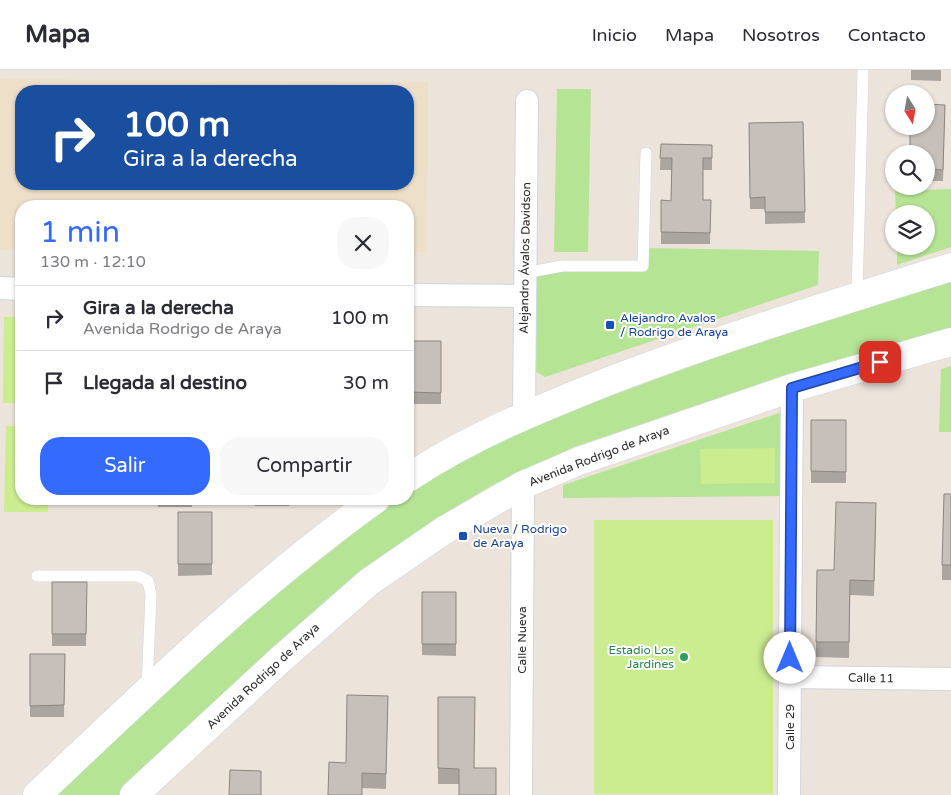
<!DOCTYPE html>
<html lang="es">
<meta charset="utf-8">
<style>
:root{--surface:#fff;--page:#f7f7f7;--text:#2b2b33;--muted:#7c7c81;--line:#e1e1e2;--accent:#346afe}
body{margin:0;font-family:"Varela Round",sans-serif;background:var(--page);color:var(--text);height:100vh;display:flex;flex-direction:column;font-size:19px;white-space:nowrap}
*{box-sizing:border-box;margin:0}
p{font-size:16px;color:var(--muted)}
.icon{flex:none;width:28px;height:28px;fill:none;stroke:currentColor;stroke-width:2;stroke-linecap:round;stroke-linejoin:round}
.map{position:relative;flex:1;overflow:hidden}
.sheet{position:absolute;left:15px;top:130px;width:399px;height:305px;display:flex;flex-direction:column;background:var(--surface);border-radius:20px;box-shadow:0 1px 4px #0004}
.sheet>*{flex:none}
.top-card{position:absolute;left:15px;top:15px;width:399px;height:105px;border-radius:20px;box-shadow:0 1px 4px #0004;background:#1a4fa0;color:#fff;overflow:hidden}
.needle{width:32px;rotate:169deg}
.buttons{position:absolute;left:885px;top:15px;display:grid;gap:10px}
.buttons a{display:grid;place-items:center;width:50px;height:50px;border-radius:50%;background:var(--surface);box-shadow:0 1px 4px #0004;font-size:25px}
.pin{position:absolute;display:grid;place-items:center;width:42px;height:42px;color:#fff;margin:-21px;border-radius:10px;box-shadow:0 2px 8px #0006}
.me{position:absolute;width:55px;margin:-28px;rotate:0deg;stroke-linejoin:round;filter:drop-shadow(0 0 4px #0008)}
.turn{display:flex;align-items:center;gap:18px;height:105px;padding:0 25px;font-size:22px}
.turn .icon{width:65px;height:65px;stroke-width:2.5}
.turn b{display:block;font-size:35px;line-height:42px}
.round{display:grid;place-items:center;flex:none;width:52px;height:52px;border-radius:20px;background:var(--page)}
.overview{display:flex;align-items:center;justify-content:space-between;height:85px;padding:0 25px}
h1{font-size:30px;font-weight:600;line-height:38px;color:var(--accent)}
.primary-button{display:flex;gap:10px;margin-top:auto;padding:10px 25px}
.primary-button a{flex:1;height:58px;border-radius:20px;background:var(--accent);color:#fff;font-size:20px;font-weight:600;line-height:58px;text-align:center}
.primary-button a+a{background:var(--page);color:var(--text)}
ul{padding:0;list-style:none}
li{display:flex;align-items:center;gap:15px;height:65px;padding:0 25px;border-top:1px solid var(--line)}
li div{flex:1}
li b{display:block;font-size:19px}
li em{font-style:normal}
header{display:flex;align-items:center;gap:30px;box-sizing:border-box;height:70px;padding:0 25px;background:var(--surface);border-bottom:1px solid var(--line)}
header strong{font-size:24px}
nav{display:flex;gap:28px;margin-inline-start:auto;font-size:18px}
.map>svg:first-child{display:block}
</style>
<header>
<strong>Mapa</strong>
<nav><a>Inicio</a><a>Mapa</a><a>Nosotros</a><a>Contacto</a></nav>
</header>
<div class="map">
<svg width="951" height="725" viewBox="0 0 951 725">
<rect width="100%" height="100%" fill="#ece3da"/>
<path fill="#eedfc9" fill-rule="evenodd" d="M0 9 428 12 427 182H408V136H21V180H0ZM21 21H408V114H21Z"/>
<path fill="#b6e495" d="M557 19H591L588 182H554Z
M951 119V177L897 195V176H926V144H896L895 121Z
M647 178 819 181 818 215 545 307 535 301 537 195 647 196Z
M951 206V261L785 305 574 377 496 413 445 443 378 492 119 725H49L185 596 397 429H408V422L456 391 524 358 859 234Z
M951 296V362H939L941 299Z
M782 342 783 426 563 428V415Z"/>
<path fill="#ccec90" d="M148 16 187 17V21H147Z
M4 247H21V333H3Z
M6 356H21V429H48V442H4Z
M775 378V413L701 414 700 379Z
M594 450H773V724H594Z"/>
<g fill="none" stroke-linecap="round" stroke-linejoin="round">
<defs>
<path id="service" d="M525 203 562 196H643L646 83
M857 226 863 0
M37 506H138L148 511 151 525 147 617"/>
<path id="minor" d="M0 218 21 219
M408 225 525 226
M524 344 527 31
M790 607 951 609
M521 725 523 415
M789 725 792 318"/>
<path id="secondary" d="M408 408C471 366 539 339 609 311 721 268 836 233 951 197
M37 725C146 622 254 516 376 429
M134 725 281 589 369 512 443 461 523 415 579 391 792 318 951 272"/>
</defs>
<use href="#service" stroke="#cfd5e2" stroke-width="12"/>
<use href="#minor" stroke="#cfd5e2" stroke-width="24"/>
<use href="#secondary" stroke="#cfd5e2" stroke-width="29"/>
<use href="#service" stroke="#fff" stroke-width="11"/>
<use href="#minor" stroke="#fff" stroke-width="22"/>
<use href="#secondary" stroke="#fff" stroke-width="28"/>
</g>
<path fill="#aba5a0" d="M911 0H941V11L911 10Z
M945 35 943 111H926V84Z
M803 52 805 153 765 154V139H750L749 53Z
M661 74 712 75V100H703V130H711L710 174H661V130L671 131 672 100H660Z
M408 271H441V334H408Z
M811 350H846V413H811Z
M951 424V510H942V495Z
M158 429H192V437H158Z
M255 429H289V436H255Z
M178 442H212V505L178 506Z
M876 448 874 526 850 525 849 588 816 587V572L834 500Z
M52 512H87L86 576H52Z
M422 522H456V586L422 585Z
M30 584H65L64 647H30Z
M388 626 386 719 362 718 346 693Z
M438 627 475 698 459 714H438Z"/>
<path fill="#c7c0ba" stroke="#8b8682" d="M926 34 945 35 943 100 926 99V84H910V56H926Z
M803 52 805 142H765V127L750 128 749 53Z
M661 74 712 75V88H703V130H711L710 163 661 162V130L671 131 672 88H660Z
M408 271H441V323L408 322Z
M811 350H846V402L811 401Z
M944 424H951V495H942Z
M836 432 876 433 874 511 850 510 849 572H816L817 500H834Z
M178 442H212V494H178Z
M52 512H87L86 564H52Z
M422 522H456V574H422Z
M30 584H65L64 635 30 636Z
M347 625 388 626 386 704 362 703V725H328L329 692 346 693Z
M438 627H475L474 698H496V725H459V699L438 698Z
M230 700 261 701V725H229Z"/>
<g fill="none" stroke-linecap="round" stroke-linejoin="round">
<defs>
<path id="route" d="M790 588 792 318 880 292"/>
</defs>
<use href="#route" stroke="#2245a5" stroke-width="12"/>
<use href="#route" stroke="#346afe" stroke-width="9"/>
</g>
<g fill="#1a4fb4" stroke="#fff" stroke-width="2">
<rect x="605" y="250" width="10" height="10" rx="2.5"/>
<rect x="458" y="461" width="10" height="10" rx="2.5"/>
</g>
<circle fill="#2e9e5b" stroke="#fff" stroke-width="2" cx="684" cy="587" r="5"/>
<g text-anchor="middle" stroke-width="4" stroke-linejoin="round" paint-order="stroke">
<g font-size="12" fill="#292929" stroke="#fff">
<text transform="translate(525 188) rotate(-89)" y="4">Alejandro Ávalos Davidson</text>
<text transform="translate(599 386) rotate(-21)" y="4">Avenida Rodrigo de Araya</text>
<text transform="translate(522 570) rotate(-90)" y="4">Calle Nueva</text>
<text transform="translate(263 606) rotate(-43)" y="4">Avenida Rodrigo de Araya</text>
<text transform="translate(871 608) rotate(1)" y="4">Calle 11</text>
<text transform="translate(790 657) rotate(-90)" y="4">Calle 29</text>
</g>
<g font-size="12" fill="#164399" stroke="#fff" text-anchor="start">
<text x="620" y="252">Alejandro Avalos<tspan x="620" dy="14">/ Rodrigo de Araya</tspan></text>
<text x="473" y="463">Nueva / Rodrigo<tspan x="473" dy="14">de Araya</tspan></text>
</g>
<g font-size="12" fill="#27864d" stroke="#fff" text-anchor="end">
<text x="674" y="584">Estadio Los<tspan x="674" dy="14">Jardines</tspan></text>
</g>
</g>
</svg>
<div class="buttons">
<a><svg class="needle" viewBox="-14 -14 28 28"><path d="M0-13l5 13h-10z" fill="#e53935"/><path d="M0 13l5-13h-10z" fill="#7c7c81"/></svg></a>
<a><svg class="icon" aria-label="search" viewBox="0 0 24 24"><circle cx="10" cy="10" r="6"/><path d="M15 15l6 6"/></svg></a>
<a><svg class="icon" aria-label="layers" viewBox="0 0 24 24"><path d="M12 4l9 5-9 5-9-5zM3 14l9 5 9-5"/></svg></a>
</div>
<div class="pin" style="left:880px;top:292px;background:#d93025"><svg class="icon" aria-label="arrive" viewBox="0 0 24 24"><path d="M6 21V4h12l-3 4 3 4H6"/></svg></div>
<svg class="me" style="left:790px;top:588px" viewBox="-20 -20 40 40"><circle r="19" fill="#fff"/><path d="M0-13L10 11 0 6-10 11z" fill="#346afe"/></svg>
<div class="top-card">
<div class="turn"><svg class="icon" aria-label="right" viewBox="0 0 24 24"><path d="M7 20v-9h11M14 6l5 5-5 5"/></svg><div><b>100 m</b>Gira a la derecha</div></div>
</div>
<section class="sheet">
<div class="overview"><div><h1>1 min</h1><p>130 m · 12:10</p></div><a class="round"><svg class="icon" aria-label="close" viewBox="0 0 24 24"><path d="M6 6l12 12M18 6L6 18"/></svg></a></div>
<ul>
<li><svg class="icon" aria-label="right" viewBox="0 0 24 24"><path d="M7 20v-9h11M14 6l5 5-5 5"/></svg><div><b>Gira a la derecha</b><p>Avenida Rodrigo de Araya</p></div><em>100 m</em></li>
<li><svg class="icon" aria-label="arrive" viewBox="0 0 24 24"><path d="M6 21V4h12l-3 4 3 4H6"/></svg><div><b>Llegada al destino</b></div><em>30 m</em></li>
</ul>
<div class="primary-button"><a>Salir</a><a>Compartir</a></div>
</section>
</div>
